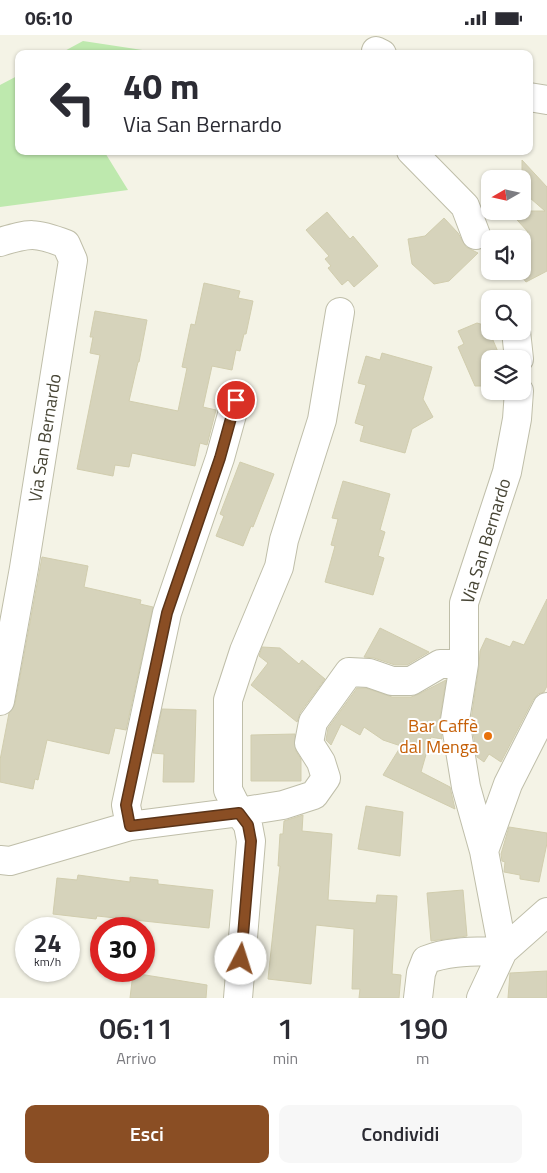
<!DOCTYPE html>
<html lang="it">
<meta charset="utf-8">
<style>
:root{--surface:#fff;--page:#f7f7f7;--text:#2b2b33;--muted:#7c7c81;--accent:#8a4e24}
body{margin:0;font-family:"Titillium Web",sans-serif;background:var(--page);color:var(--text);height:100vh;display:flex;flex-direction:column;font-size:19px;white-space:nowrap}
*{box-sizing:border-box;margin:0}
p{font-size:16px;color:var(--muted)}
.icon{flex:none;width:28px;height:28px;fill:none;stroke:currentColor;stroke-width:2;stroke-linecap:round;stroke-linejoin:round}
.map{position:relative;height:963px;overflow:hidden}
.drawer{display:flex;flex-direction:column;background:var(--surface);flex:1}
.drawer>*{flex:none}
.guide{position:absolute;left:15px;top:15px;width:518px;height:105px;border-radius:10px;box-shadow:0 1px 4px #0004;background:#fff;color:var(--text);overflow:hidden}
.needle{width:32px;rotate:261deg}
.controls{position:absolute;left:481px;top:135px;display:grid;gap:10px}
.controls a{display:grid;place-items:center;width:50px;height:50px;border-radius:10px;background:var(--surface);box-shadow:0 1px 4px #0004;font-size:25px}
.speed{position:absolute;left:15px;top:882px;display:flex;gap:10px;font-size:25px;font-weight:700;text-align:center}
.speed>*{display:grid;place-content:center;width:65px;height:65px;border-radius:50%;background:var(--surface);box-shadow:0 1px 4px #0004;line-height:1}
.speed small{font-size:12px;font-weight:400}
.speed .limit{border:8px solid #d22;background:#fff;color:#111}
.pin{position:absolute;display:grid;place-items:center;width:42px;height:42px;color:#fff;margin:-21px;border:2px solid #fff;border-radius:50%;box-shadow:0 1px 5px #0007}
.me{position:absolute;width:55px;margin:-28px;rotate:5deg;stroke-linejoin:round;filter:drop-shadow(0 0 4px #0008)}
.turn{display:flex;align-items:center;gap:18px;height:105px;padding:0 25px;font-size:22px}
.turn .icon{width:65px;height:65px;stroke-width:2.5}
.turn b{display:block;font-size:35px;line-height:42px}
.eta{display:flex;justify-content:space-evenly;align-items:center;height:85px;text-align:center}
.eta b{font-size:30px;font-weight:600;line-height:35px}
.cta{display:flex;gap:10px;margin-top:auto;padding:10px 25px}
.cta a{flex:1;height:58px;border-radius:10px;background:var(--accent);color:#fff;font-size:20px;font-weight:600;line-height:58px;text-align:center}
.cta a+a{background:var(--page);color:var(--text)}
.status{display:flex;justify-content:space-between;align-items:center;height:35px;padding:0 25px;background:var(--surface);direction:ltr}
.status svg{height:14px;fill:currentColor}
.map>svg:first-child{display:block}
</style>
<div class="status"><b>06:10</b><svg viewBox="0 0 49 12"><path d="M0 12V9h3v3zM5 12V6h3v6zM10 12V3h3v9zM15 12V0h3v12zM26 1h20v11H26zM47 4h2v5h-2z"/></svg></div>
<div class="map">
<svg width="547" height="963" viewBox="0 0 547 963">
<rect width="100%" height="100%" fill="#f4f3e6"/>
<path fill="#bee9ae" d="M83 6 149 16 150 19H59Z
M19 40V116H104L128 155 0 172V50Z"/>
<path fill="#d6d3bb" stroke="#d1cdae" d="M522 125 547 152V236L526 247 517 236H522L521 204 528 197 509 176H545L522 156Z
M327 177 350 204 353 201 378 231 354 252 348 245 342 250 328 233 331 231 325 224 329 221 306 195Z
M444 183 458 198 466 212 478 218 449 246 434 249 412 229 408 204 425 201Z
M204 248 240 256 238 263 253 266 246 299H244L240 316 236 315 232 335 212 331 203 372 216 375 207 410 200 408 195 431 132 418 129 432 115 430 113 441 77 434 100 320 90 318 93 302H90L95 276 147 285 139 327H138L129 366 178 376 187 333 182 332 191 289 195 290Z
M477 288 487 291 501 324H490V356H493L488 358 482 351H475L458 312 464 309 458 296Z
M382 318 432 332 423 364 433 382 412 394 405 418 360 406 364 391 355 388 366 350 358 348 366 321 380 325Z
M240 427 274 439 253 492 251 491 243 511 216 501 224 481 220 479Z
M343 446 390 459 380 495 385 497 378 521 384 523 373 560 325 547 335 511 331 510 338 484 332 483Z
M42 522 88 531 84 552 141 565 140 569 153 572 126 695 115 693 109 719 47 705 38 745 35 744 33 754 0 747V725L9 678 15 669Z
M547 564V651L544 657 538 659 533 665 501 727 489 719 484 727 477 722 471 685 479 631 480 616 486 603 510 612 513 606 524 610Z
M380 593 429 617 407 630H395L374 623 364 622Z
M262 612 280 613 299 629 302 625 325 644 300 678 297 687 251 650 268 628 259 621Z
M446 645 440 683 442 704 431 702 421 737 450 752 455 774 383 740 401 711 383 705 364 692 360 700 341 689 331 710 326 705 328 693 357 653H366L392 662H411L419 659Z
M162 674 196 675 194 747H163L164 719 153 718Z
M295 699 296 716 301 724V746H251V700Z
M366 771 403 777 400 821 358 814Z
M303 780 302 796 332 799 328 865 376 868 377 860 397 861 392 939 401 940 399 963H359L360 954H352L354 894 316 890 311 949 268 944 280 831H278L280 799H283L284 786Z
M509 792 547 798V808L539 847 520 844V840L504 837 505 827 502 826 501 819Z
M78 840 130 847V842L158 845V849L213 855 209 893 97 881 96 884 53 879 57 843 77 845Z
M463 855 467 901 431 906 427 858Z
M547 936V963H508L510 938Z
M133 938 207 950 206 963H130Z"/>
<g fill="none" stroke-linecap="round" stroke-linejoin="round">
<defs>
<path id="minor" d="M376 16 382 19
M529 62 547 65
M411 116 465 171 476 200
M0 207C30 198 35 197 66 209L73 225 24 533 0 666
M340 277 322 385 284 505 279 532 244 616 228 665V755L239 777 283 770 314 760 326 743 321 727 309 708 313 687 349 637 369 638 392 646H411L440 629H464
M516 296 519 324
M130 791 126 770 167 578 220 423 236 365
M484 816 466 752 455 685 464 629V568L507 437 517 384 519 356
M0 825 10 826 130 791 239 777 248 790 251 806 238 963
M503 916 547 877
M418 963 421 938 426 925C450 915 478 917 503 916
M481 963 503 916 484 816 508 749 547 672"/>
</defs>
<use href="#minor" stroke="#bfbea9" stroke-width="30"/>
<use href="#minor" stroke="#fff" stroke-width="28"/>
</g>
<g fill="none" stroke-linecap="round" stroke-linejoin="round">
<defs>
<path id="route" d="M236 365 220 423 167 578 126 770 130 791 239 778 248 790 251 806 241 924"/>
</defs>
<use href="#route" stroke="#5a3317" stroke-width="12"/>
<use href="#route" stroke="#8a4e24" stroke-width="9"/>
</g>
<circle fill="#e8710a" stroke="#fff" stroke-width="2" cx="488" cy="701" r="5"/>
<g text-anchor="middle" stroke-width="4" stroke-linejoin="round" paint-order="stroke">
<g font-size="18" fill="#474535" stroke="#fff">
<text transform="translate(45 403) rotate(-81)" y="6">Via San Bernardo</text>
<text transform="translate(486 506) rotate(-73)" y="6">Via San Bernardo</text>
</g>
<g font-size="18" fill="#c56008" stroke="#fff" text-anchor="end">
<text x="478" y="697">Bar Caffè<tspan x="478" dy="21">dal Menga</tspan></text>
</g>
</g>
</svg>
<div class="controls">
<a><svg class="needle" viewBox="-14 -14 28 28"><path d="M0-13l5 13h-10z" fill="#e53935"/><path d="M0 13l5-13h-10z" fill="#7c7c81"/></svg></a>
<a><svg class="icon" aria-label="sound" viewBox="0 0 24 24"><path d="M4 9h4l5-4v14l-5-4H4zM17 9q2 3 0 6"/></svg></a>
<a><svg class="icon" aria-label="search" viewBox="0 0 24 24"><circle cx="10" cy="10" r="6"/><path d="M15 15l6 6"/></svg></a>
<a><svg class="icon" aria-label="layers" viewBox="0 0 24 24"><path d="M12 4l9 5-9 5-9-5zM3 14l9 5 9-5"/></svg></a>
</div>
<div class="speed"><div>24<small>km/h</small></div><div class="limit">30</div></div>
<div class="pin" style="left:236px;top:365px;background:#d93025"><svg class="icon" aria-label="arrive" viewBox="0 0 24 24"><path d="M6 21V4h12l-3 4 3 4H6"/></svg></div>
<svg class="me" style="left:241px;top:924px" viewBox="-20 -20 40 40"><circle r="19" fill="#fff"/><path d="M0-13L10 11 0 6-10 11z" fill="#8a4e24"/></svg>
<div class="guide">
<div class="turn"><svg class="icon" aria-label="left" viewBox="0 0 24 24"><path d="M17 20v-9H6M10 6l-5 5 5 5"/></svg><div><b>40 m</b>Via San Bernardo</div></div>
</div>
</div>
<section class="drawer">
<div class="eta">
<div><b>06:11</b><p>Arrivo</p></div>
<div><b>1</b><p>min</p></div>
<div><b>190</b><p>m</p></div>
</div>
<div class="cta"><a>Esci</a><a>Condividi</a></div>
</section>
